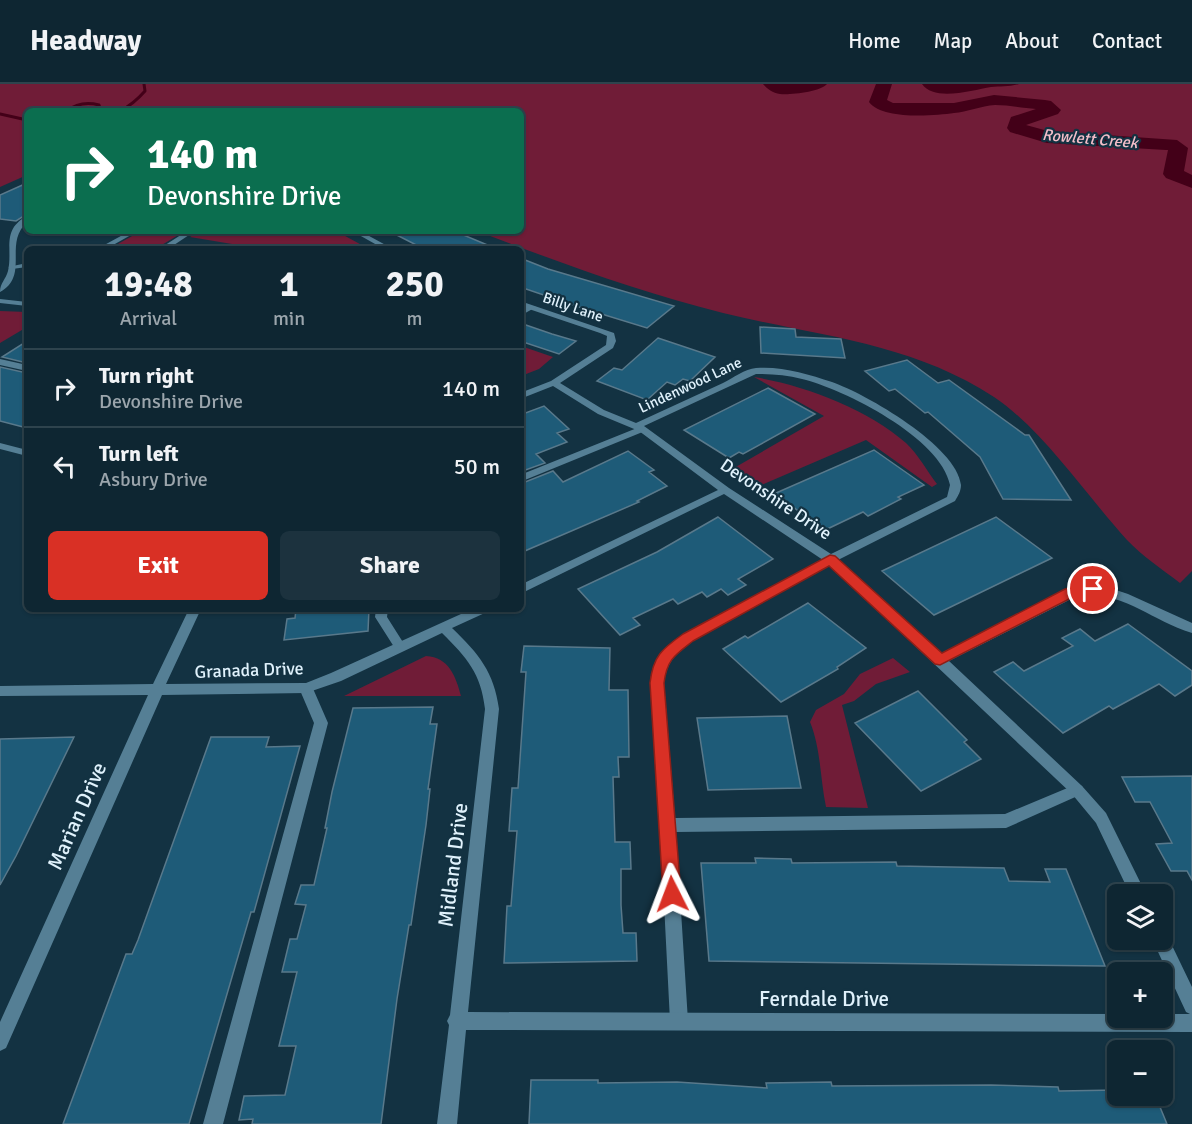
<!DOCTYPE html>
<meta charset="utf-8">
<style>
:root{--surface:#0e2632;--page:#1c323e;--text:#f1f3f6;--muted:#9ba5ac;--line:#2e434d;--accent:#d93025}
body{margin:0;font-family:Signika,sans-serif;background:var(--page);color:var(--text);height:100vh;display:flex;flex-direction:column;font-size:22px;white-space:nowrap}
*{box-sizing:border-box;margin:0}
p{font-size:20px;color:var(--muted)}
.icon{flex:none;width:33px;height:33px;fill:none;stroke:currentColor;stroke-width:2;stroke-linecap:round;stroke-linejoin:round}
.map{position:relative;flex:1;overflow:hidden}
.details{position:absolute;left:24px;top:162px;width:500px;height:366px;display:flex;flex-direction:column;background:var(--surface);border-radius:9px;box-shadow:0 2px 4px #0004,0 0 0 2px var(--line)}
.details>*{flex:none}
.banner{position:absolute;left:24px;top:24px;width:500px;height:126px;border-radius:9px;box-shadow:0 2px 4px #0004,0 0 0 2px var(--line);background:#0b6e4f;color:#fff;overflow:hidden}
.tools{position:absolute;left:1107px;top:800px;display:grid;gap:12px}
.tools a{display:grid;place-items:center;width:66px;height:66px;border-radius:9px;background:var(--surface);box-shadow:0 2px 4px #0004,0 0 0 2px var(--line);font-size:30px}
.pin{position:absolute;display:grid;place-items:center;width:51px;height:51px;color:#fff;margin:-26px;border:3px solid #fff;border-radius:50%;box-shadow:0 2px 6px #0007}
.me{position:absolute;width:66px;margin:-33px;rotate:357deg;stroke-linejoin:round;filter:drop-shadow(0 0 4px #0008)}
.turn{display:flex;align-items:center;gap:21px;height:126px;padding:0 24px;font-size:27px}
.turn .icon{width:78px;height:78px;stroke-width:2.5}
.turn b{display:block;font-size:42px;line-height:51px}
.eta{display:flex;justify-content:space-evenly;align-items:center;height:102px;text-align:center}
.eta b{font-size:36px;font-weight:700;line-height:42px}
.action{display:flex;gap:12px;margin-top:auto;padding:12px 24px}
.action a{flex:1;height:69px;border-radius:9px;background:var(--accent);color:#fff;font-size:24px;font-weight:700;line-height:69px;text-align:center}
.action a+a{background:var(--page);color:var(--text)}
ul{padding:0;list-style:none}
li{display:flex;align-items:center;gap:18px;height:78px;padding:0 24px;border-top:2px solid var(--line)}
li div{flex:1}
li b{display:block;font-size:22px}
li em{font-style:normal}
header{display:flex;align-items:center;gap:36px;box-sizing:border-box;height:84px;padding:0 30px;background:var(--surface);border-bottom:2px solid var(--line)}
header strong{font-size:28px}
nav{display:flex;gap:33px;margin-inline-start:auto;font-size:21px}
.map>svg:first-child{display:block}
</style>
<header>
<strong>Headway</strong>
<nav><a>Home</a><a>Map</a><a>About</a><a>Contact</a></nav>
</header>
<div class="map">
<svg width="1192" height="1040" viewBox="0 0 1192 1040">
<rect width="100%" height="100%" fill="#133242"/>
<path fill="#701c37" d="M0 0H1192V487L1180 499C1162 485 1142 472 1127 456 1087 412 1042 345 994 313 910 258 817 252 723 229 639 208 558 178 477 147H520V27H27V91L0 103Z
M141 147H185L155 165H109Z
M199 147H238L265 151 271 147H336L369 165H262L190 153Z
M0 227 27 228V243L0 259Z
M521 262 553 273 539 285 521 292Z
M754 293C804 301 868 325 906 359 918 370 927 387 937 400L932 403 866 356 759 402 734 384 824 332Z
M426 572C449 573 456 593 461 612H344Z
M893 574 910 588 876 600 854 617 842 621 868 724 826 723C820 694 821 665 810 638L816 626 844 610 860 590Z"/>
<path fill="#430018" d="M922 0H1019C1009 3 1000 2 991 3 973 6 934 18 922 0Z"/>
<g fill="none" stroke-linecap="round" stroke-linejoin="round">
<path stroke="#430018" stroke-width="3" d="M67 27C77 19 87 18 99 21L101 27
M120 27C130 22 138 15 145 7L144 0
M0 30 27 36"/>
<path fill="#430018" fill-rule="evenodd" d="M763 0H827C820 8 791 11 780 10 773 9 767 5 763 0Z
M876 0H892L887 16 893 19H954L994 11 1045 16 1051 17 1061 26 1058 30 1026 41 1048 47 1177 56 1188 64 1184 87 1192 91V104L1166 94 1163 90 1168 66H1166L1047 59 1010 48 1007 44 1011 33 1036 25C1023 24 1008 21 995 21 981 22 967 28 954 29 933 32 883 36 869 18Z"/>
</g>
<path fill="#1e5b78" stroke="#59798b" stroke-width="1.5" d="M27 99V130L16 137 0 135V111Z
M389 147H454L497 165H424Z
M520 174 548 185 674 222 647 244 582 224 520 203Z
M520 239 552 250 576 257 559 270 520 257Z
M760 243 795 245 796 253 841 255 845 274 761 269Z
M658 254 715 273 690 297 683 295 675 301 667 298 647 316 597 297 614 284 622 286Z
M27 257V279L2 273Z
M907 276 938 299 949 296 1025 351H1029L1071 416 1003 415 980 373 928 328 925 329 895 305 889 307 865 287Z
M0 283 27 289V344L0 337Z
M768 304 815 330 743 370 739 368 729 374 684 346Z
M544 322 569 345 557 349 567 358 536 370 545 379 520 388V331Z
M874 366 924 401 898 413 901 415 868 432 863 428 823 447 776 409Z
M628 367 654 386 649 388 667 402 637 417 639 418 520 469V400L553 387 563 398Z
M718 433 773 475 738 495 746 501 728 511 721 505 707 513 702 508 678 520 673 515 633 534 640 541 620 551 578 505 657 468Z
M996 433 1052 474 934 531 882 487Z
M808 519 866 564 837 583 838 585 781 618 723 565 745 552 748 554Z
M296 525H369L368 547 284 556 287 535 295 534Z
M1128 540 1192 587V601L1175 612 1159 600 1113 625 1109 622 1063 649 994 588 1013 578 1024 587 1073 562 1062 554 1080 545 1095 557Z
M524 562 610 564 609 606H628L629 673H618L619 693H613L615 758H630L631 785H621V821L623 849H636L637 877 504 879 507 822H511L517 747H509L512 704H518L526 588H521Z
M918 607 967 656 964 658 981 675 921 707 855 639Z
M433 623 430 640H437L428 705H430L426 741 411 841H409L397 915 381 1040H252L253 1035 239 1036 244 1012 285 1011 296 962H279L297 888H282L290 855H297L306 821 295 820 301 801H314L327 744H325L332 708 353 624Z
M787 632 801 704 708 706 697 634Z
M74 653 16 772 0 801V655Z
M211 653H269L266 663 300 662 254 828H251L189 1040H63L126 870H132L138 856Z
M1192 692V796L1187 787H1171L1156 760 1172 759 1150 718H1135L1122 693Z
M755 774 791 775 792 779 896 778 897 782 1004 784 1009 797 1050 798 1045 785H1066L1105 882 709 877 701 779H756Z
M531 996H598V999L677 998 767 1004 766 999 831 998 832 1002 991 1001 1058 1003 1059 1007 1118 1006V1011H1155L1167 1040H529Z"/>
<g fill="none" stroke-linecap="round" stroke-linejoin="round">
<path fill="#557f95" fill-rule="evenodd" d="M130 147H138L106 165H97Z
M187 147H195L168 165H159Z
M27 179V183L12 185 8 183Z
M529 221 536 223 520 232V226Z
M0 275 27 281V287L0 281Z
M642 342 647 345 645 347 520 398V391Z
M830 471 836 475 834 478 692 556C676 569 667 578 664 599L675 734 1005 730 1077 700 1082 702 1084 706 1082 710 1006 744 676 748 688 937 685 943 679 946 673 943 670 937 660 741 650 599C654 576 665 563 684 550Z
M376 525H388L387 533 406 563 404 566H396L375 533Z
M306 599 311 600 328 639 223 1040H203L314 639 299 604 301 600Z"/>
<path fill="#557f95" fill-rule="evenodd" d="M27 132V138C3 160 30 191 0 208 0 199 6 195 8 187 13 165 1 146 27 132Z
M352 147H360L393 165H384Z
M0 215 27 218V222L0 219Z
M520 217 614 249 616 257 613 264 560 299 604 326 636 339C665 326 694 312 723 299 733 294 745 285 756 284 782 282 808 290 832 298 866 310 957 362 961 401 961 407 958 412 955 417L838 476 941 570 1081 501 1110 504 1128 510 1192 539V549C1151 536 1130 512 1083 509L949 577 1082 702 1106 729 1146 810H1130L1096 739 1072 710 826 478 724 410 520 510V501L718 406 639 347 598 330 553 302 520 315V309L551 297 606 261 607 252 600 249 520 222ZM756 290C772 290 787 291 802 295 844 305 941 354 950 401L947 413 831 470 729 404 644 342Z
M0 359 27 366V372L0 365Z
M189 525H201L166 600 306 599 331 589 472 525H489L487 528 452 544C479 570 494 588 499 625L468 928 1118 930V933H1162V930H1190L1186 928 1152 855H1162V848L1166 849 1192 903V948L466 946 457 1040H437L449 941 447 937 450 931 485 625C481 589 467 574 442 549L341 597 306 609 162 611 6 964 0 967V938L148 611 0 612V602L153 600Z"/>
</g>
<path fill="#d93025" stroke="#8d1f18" stroke-width="1.5" d="M830 471 835 472 942 569 1065 505C1076 502 1091 495 1100 505L1093 509 1075 512 940 581 935 580 829 482 693 557C675 571 667 575 664 599L681 810 678 816 672 819 665 816 663 810 650 599C653 572 662 565 683 550Z"/>
<g text-anchor="middle" stroke-width="4.5" stroke-linejoin="round" paint-order="stroke">
<g font-size="15" fill="#e0f2fc" stroke="#133242">
<text transform="translate(573 223) rotate(19)" y="5">Billy Lane</text>
<text transform="translate(690 301) rotate(-25)" y="5">Lindenwood Lane</text>
</g>
<g font-size="16" font-style="italic" fill="#f4bec9" stroke="#133242">
<text transform="translate(1090 54) rotate(5)" y="6">Rowlett Creek</text>
</g>
<g font-size="18" fill="#e0f2fc" stroke="#133242">
<text transform="translate(776 415) rotate(34)" y="6">Devonshire Drive</text>
<text transform="translate(249 586) rotate(-2)" y="6">Granada Drive</text>
</g>
<g font-size="21" fill="#e0f2fc" stroke="#133242">
<text transform="translate(77 732) rotate(-66)" y="7">Marian Drive</text>
<text transform="translate(453 781) rotate(-83)" y="7">Midland Drive</text>
<text x="824" y="922">Ferndale Drive</text>
</g>
</g>
</svg>
<div class="tools">
<a><svg class="icon" aria-label="layers" viewBox="0 0 24 24"><path d="M12 4l9 5-9 5-9-5zM3 14l9 5 9-5"/></svg></a>
<a>+</a>
<a>−</a>
</div>
<div class="pin" style="left:1093px;top:505px;background:#d93025"><svg class="icon" aria-label="arrive" viewBox="0 0 24 24"><path d="M6 21V4h12l-3 4 3 4H6"/></svg></div>
<svg class="me" style="left:672px;top:810px" viewBox="-20 -20 40 40"><path d="M0-17L14 15 0 8-14 15z" fill="#d93025" stroke="#fff" stroke-width="4"/></svg>
<div class="banner">
<div class="turn"><svg class="icon" aria-label="right" viewBox="0 0 24 24"><path d="M7 20v-9h11M14 6l5 5-5 5"/></svg><div><b>140 m</b>Devonshire Drive</div></div>
</div>
<section class="details">
<div class="eta">
<div><b>19:48</b><p>Arrival</p></div>
<div><b>1</b><p>min</p></div>
<div><b>250</b><p>m</p></div>
</div>
<ul>
<li><svg class="icon" aria-label="right" viewBox="0 0 24 24"><path d="M7 20v-9h11M14 6l5 5-5 5"/></svg><div><b>Turn right</b><p>Devonshire Drive</p></div><em>140 m</em></li>
<li><svg class="icon" aria-label="left" viewBox="0 0 24 24"><path d="M17 20v-9H6M10 6l-5 5 5 5"/></svg><div><b>Turn left</b><p>Asbury Drive</p></div><em>50 m</em></li>
</ul>
<div class="action"><a>Exit</a><a>Share</a></div>
</section>
</div>
